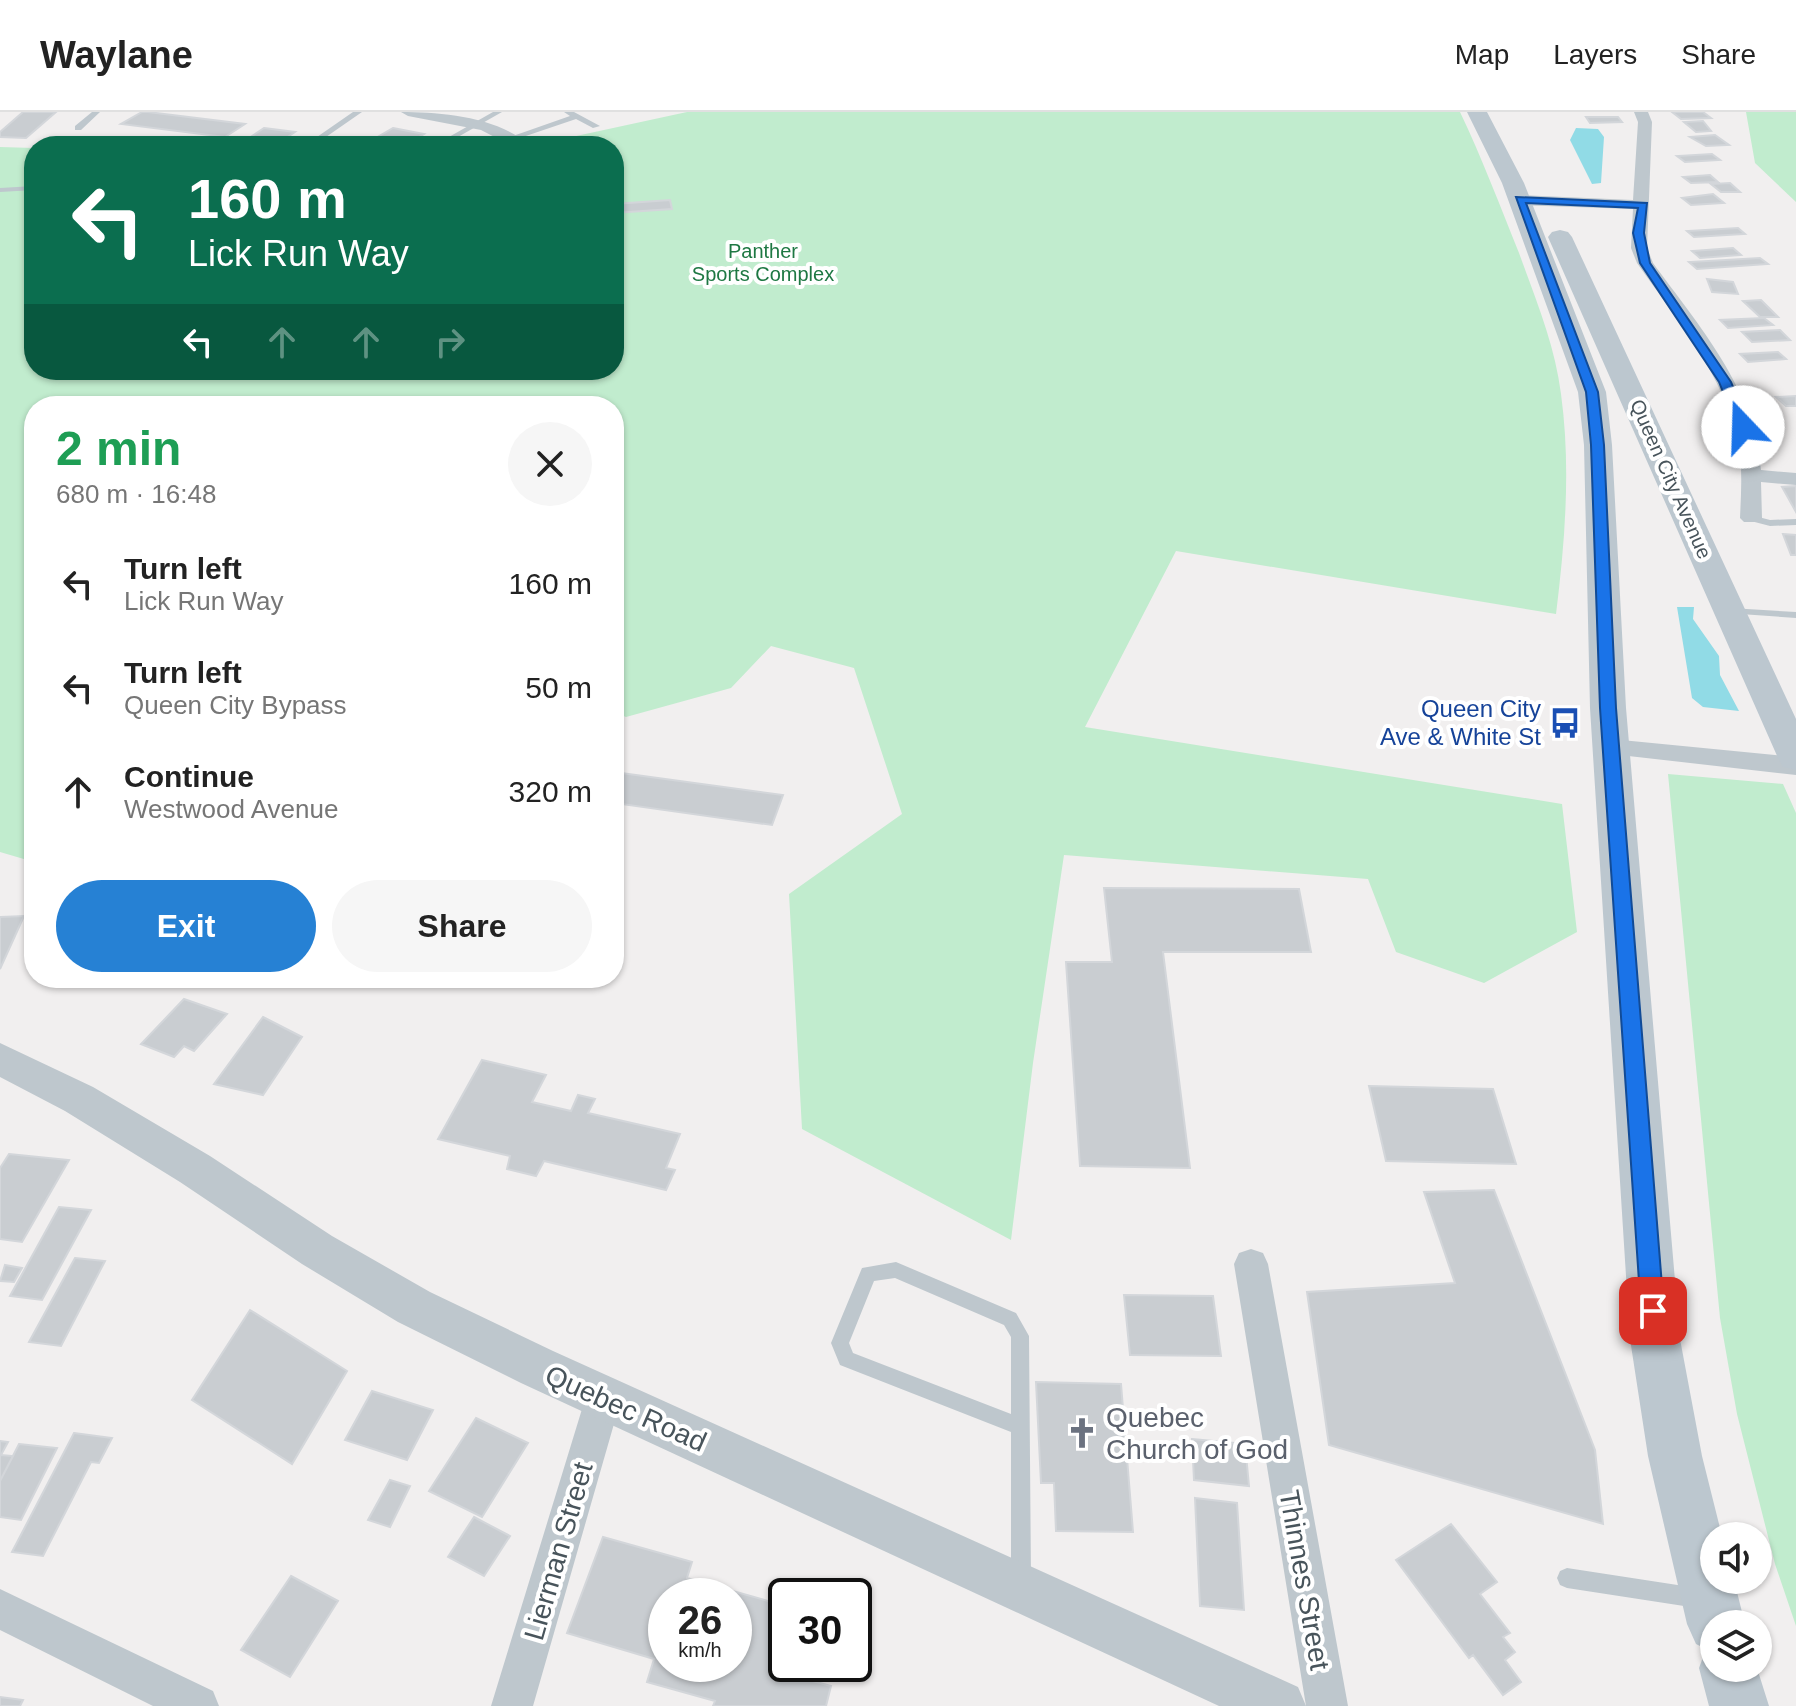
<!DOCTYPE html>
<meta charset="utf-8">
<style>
:root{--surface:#fff;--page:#f6f6f6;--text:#222;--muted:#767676;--line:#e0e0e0;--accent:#2681d4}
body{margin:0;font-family:Arial,sans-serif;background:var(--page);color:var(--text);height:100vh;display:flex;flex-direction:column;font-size:30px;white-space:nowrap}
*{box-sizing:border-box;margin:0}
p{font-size:26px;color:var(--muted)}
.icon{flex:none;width:44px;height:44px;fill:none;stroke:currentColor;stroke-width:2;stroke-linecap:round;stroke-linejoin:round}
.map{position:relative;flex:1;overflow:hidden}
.drawer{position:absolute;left:24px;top:284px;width:600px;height:592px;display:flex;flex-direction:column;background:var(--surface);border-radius:32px;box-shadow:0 2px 6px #0004}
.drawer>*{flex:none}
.top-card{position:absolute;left:24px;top:24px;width:600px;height:244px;border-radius:32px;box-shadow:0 2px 6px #0004;background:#0b6e4f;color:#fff;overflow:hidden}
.buttons{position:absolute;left:1700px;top:1410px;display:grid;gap:16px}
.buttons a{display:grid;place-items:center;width:72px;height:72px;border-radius:50%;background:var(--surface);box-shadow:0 2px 6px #0004;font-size:40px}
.speed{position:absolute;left:648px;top:1466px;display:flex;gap:16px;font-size:40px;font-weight:700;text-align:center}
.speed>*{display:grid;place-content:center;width:104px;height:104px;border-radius:50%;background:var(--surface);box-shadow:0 2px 6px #0004;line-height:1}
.speed small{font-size:20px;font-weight:400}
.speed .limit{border:4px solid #111;border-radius:12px;background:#fff;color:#111}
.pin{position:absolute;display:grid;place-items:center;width:68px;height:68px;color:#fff;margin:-34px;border-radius:16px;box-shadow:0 4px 12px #0006}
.me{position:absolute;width:88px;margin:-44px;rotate:339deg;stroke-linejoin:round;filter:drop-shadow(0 0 6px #0008)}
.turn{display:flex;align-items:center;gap:28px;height:168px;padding:0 32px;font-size:36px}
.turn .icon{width:104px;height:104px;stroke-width:2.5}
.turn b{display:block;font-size:56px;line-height:68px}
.lanes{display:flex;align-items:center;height:76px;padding:0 32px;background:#0003;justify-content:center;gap:40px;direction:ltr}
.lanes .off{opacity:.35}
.round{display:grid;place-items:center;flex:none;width:84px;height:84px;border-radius:42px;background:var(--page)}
.overview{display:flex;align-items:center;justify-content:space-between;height:136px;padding:0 32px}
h1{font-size:48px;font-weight:600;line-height:60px;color:#1e9e55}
.primary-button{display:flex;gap:16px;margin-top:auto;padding:16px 32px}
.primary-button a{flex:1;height:92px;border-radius:48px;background:var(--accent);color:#fff;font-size:32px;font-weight:600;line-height:92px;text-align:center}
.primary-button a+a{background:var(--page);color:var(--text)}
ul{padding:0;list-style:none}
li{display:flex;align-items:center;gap:24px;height:104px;padding:0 32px}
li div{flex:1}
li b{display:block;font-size:30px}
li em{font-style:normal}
header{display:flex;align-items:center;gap:48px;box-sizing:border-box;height:112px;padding:0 40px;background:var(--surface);border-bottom:2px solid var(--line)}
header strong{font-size:38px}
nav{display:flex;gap:44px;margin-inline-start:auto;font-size:28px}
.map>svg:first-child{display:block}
</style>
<header>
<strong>Waylane</strong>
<nav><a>Map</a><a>Layers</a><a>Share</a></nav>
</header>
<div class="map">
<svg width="1796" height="1594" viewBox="0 0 1796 1594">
<rect width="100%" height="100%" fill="#f1efef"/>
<path fill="#c1ecce" d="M687 0H1460C1482 46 1500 94 1519 141 1536 188 1555 233 1561 282 1571 355 1565 430 1556 502L1176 439 1085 615 1562 692 1577 820 1484 871 1396 840 1368 767 1064 743 1033 951 1011 1128 802 1017 789 782 902 702 854 556 771 534 731 576 626 605 614 600V294H34V750L0 740V35L34 36V258H614V34H530Z
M1746 0H1796V90L1755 51Z
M1668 662 1783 672 1796 701V1514L1775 1452 1737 1302 1720 1206Z"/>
<path fill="#91dbe6" d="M1576 16 1598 17 1604 25 1601 71 1592 72 1570 28Z
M1677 495H1694L1693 507 1719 544 1720 563 1739 599 1703 595 1692 586Z"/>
<path fill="#c9cdd1" stroke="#d3d6da" stroke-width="2" fill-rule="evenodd" d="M23 0H56L26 26 0 25V20Z
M142 0H148L245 12 225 25 121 12Z
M1672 0H1703L1711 6 1681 7Z
M1586 5H1618L1622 10 1590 11Z
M1703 9 1711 19 1696 20 1684 10Z
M264 16 295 20 274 34H237Z
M393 16 424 22 404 34H362Z
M1715 23 1729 33 1706 34 1690 25Z
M1712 42 1720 48 1685 50 1677 44Z
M1710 63 1718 70 1691 71 1683 65Z
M1730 71 1740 80H1721L1711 72Z
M1713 82 1724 91 1691 93 1682 86Z
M670 88 672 97 614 101V92Z
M1738 116 1745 122 1694 125 1687 119Z
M1733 136 1741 143 1700 146 1692 139Z
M1760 146 1768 152 1697 157 1689 150Z
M1707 167 1733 170 1738 182 1712 180Z
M1761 188 1778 205H1760L1743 189Z
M1764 206 1773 213 1728 216 1720 208Z
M1780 218 1790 228 1752 230 1742 220Z
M1778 240 1786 247 1748 250 1740 242Z
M1796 284V294H1786L1776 285Z
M1796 374V400L1782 375Z
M1783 422 1796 423V443H1791Z
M614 660 783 683 772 713 614 691Z
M1104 776 1299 777 1311 840H1163L1190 1056 1080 1054 1066 850H1112Z
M24 804 0 857V805Z
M184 887 227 902 194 939 184 934 174 945 141 932Z
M263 905 302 925 263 983 214 972Z
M482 948 546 963 532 990 571 999 578 983 595 987 588 1001 680 1022 666 1056 675 1058 666 1078 544 1049 536 1064 507 1057 510 1044 438 1027Z
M1369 974 1493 977 1516 1052 1386 1049Z
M9 1042 69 1048 22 1130 0 1127V1056Z
M1494 1078 1595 1338 1603 1412 1329 1333 1307 1180 1455 1171 1424 1080Z
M59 1095 91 1098 42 1188 10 1184Z
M75 1146 105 1149 61 1234 29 1230Z
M5 1153 22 1156 14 1170 0 1169Z
M1124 1183 1213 1184 1221 1244 1130 1243Z
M250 1198 347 1259 292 1352 192 1288Z
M1036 1270 1121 1272 1133 1420 1056 1419 1054 1371H1041Z
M372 1279 433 1298 407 1348 345 1328Z
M476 1306 528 1331 482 1405 429 1379Z
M74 1321 112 1326 99 1351 91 1350 43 1444 12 1440Z
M1192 1327 1245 1332 1249 1374 1194 1368Z
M0 1329 8 1330 1 1343 13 1344 0 1369Z
M19 1332 57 1336 21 1408 0 1405V1369Z
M390 1368 410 1374 390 1415 368 1408Z
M1195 1386 1237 1391 1244 1498 1200 1494Z
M474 1405 510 1424 484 1464 448 1445Z
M1451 1412 1497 1470 1480 1482 1510 1521 1503 1525 1515 1540 1505 1548 1521 1570 1503 1583 1473 1543 1469 1546 1396 1448Z
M603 1425 692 1450 687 1466 786 1494V1552H801L798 1565 831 1574 826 1594H713L715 1589 647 1570 654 1547 567 1521ZM666 1484H734V1552H666Z
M291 1464 338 1489 290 1565 241 1538Z
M0 1585 23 1588 20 1594H0Z"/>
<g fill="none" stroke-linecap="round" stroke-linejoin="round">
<path fill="#bec7cd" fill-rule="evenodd" d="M92 0H100L81 18H75V14Z
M353 0H362L313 34H304Z
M493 0H502L442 34H433Z
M564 0H574L600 14 593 16 576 7 514 28 507 26 570 4Z
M34 74V78L0 80V76Z
M1751 403 1770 408 1796 407V413L1770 414 1747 408 1746 406Z
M1730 496 1796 500V506L1726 501 1724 499Z
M896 1150 1016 1201 1029 1224 1031 1469 1028 1476 1021 1479 1014 1476 1011 1469V1320L840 1253 831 1231 862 1156ZM895 1166 1004 1213 1011 1225V1302L853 1241 849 1231 874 1169Z
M1567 1456 1697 1476 1704 1479 1707 1486 1704 1493 1697 1496 1567 1476 1560 1473 1557 1466 1560 1459Z"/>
<path fill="#bec7cd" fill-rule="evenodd" d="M401 0C442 0 499 5 530 34H512L481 18 408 4Z
M1634 0H1648L1652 10 1647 136 1653 151C1699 214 1755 277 1761 358L1796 361V373L1761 370 1762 406 1758 410H1744L1740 406C1741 382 1743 356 1738 332 1725 263 1676 207 1637 151L1631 136 1633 97 1519 93 1511 88 1519 83 1633 88 1638 10Z
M1611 627 1796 645V663L1602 641 1598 635 1602 629Z
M1251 1137 1263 1141 1268 1152 1348 1594H1306L1234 1152 1239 1141Z
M604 1266 617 1272 622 1284 533 1594H491L586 1284 591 1272Z
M0 1477 213 1579 219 1594H153L0 1518Z"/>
<path fill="#bec7cd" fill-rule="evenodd" d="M0 931 93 975 210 1044 332 1124 430 1180 553 1239 1298 1575 1306 1594H1219L521 1271 398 1210 302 1152 180 1070 65 999 0 965Z"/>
<path fill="#bcc7cf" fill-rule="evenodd" d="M1467 0H1487L1524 71 1606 280 1612 333 1626 596 1680 1227 1702 1344 1722 1424H1714V1468H1734L1745 1512H1714V1556H1757L1769 1594H1709L1699 1556 1706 1537 1696 1532 1687 1512 1648 1344 1630 1227 1590 596 1584 333 1578 280 1502 71Z
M1560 118 1568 120 1572 125 1796 607V658L1783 655 1778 646 1548 125 1552 120Z"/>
</g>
<path fill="#1a73e8" stroke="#114b97" stroke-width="2" d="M1516 85 1647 91 1644 121 1650 151 1731 270 1750 315 1743 319 1737 315 1719 270 1640 151 1633 121 1638 96 1526 91 1598 280 1604 333 1616 596 1664 1199 1661 1206 1653 1209 1645 1206 1641 1199 1600 596 1591 333 1586 280Z"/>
<defs>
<symbol id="bus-bare" viewBox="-9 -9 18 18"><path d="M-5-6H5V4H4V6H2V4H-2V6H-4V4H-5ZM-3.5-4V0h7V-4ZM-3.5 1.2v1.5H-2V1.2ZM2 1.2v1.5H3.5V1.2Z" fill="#1a4fb4" stroke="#fff" stroke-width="2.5" paint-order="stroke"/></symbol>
<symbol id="church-bare" viewBox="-9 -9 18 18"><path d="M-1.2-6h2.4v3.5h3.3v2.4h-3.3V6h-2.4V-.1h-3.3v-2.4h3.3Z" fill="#6b7280" stroke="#fff" stroke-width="2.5" paint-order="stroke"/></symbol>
</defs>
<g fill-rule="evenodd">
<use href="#bus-bare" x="1543" y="589" width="44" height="44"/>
<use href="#church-bare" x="1060" y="1299" width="44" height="44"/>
</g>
<g text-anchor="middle" stroke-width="8" stroke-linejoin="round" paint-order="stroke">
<g font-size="20" fill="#1e7843" stroke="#fff">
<text x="763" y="146">Panther<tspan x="763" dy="23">Sports Complex</tspan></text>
</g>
<g font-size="20" fill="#48545b" stroke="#fff">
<text transform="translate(1671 367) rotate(66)" y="7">Queen City Avenue</text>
</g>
<g font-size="24" fill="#164399" stroke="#fff" text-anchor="end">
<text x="1541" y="605">Queen City<tspan x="1541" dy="28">Ave &amp; White St</tspan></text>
</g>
<g font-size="28" fill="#48545b" stroke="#fff">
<text transform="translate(626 1296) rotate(24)" y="10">Quebec Road</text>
<text transform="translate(558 1439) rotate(-74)" y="10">Lierman Street</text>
<text transform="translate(1305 1468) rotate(80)" y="10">Thinnes Street</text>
</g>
<g font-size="28" fill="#5b616d" stroke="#fff" text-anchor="start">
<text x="1106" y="1315">Quebec<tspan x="1106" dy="32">Church of God</tspan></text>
</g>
</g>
</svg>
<div class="buttons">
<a><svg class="icon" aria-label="sound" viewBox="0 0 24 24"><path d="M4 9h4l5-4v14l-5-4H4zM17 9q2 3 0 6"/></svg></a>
<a><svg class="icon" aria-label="layers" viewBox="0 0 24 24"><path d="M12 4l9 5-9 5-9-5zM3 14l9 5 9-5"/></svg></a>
</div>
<div class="speed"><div>26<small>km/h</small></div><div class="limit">30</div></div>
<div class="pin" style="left:1653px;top:1199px;background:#d93025"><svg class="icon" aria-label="arrive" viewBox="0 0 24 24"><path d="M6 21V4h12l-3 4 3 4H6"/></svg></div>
<svg class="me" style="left:1743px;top:315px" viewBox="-20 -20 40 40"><circle r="19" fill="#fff"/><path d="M0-13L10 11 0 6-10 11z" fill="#1a73e8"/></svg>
<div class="top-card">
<div class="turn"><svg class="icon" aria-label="left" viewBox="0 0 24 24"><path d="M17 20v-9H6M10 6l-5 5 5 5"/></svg><div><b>160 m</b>Lick Run Way</div></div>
<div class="lanes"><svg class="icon" aria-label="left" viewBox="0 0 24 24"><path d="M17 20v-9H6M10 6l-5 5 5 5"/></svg><svg class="icon off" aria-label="ahead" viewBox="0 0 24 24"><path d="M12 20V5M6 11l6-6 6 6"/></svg><svg class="icon off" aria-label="ahead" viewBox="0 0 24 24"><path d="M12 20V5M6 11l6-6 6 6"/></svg><svg class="icon off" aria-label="right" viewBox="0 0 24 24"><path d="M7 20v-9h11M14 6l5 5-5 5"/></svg></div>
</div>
<section class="drawer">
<div class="overview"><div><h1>2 min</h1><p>680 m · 16:48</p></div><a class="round"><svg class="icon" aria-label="close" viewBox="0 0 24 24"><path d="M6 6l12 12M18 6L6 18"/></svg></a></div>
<ul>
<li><svg class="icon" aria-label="left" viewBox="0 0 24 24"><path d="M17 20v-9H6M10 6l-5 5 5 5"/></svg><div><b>Turn left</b><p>Lick Run Way</p></div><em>160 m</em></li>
<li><svg class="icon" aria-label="left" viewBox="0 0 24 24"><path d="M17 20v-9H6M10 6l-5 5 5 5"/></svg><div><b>Turn left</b><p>Queen City Bypass</p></div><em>50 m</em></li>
<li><svg class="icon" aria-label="ahead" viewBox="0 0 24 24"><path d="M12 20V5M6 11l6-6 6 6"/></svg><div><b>Continue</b><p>Westwood Avenue</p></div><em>320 m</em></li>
</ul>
<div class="primary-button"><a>Exit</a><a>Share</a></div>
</section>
</div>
